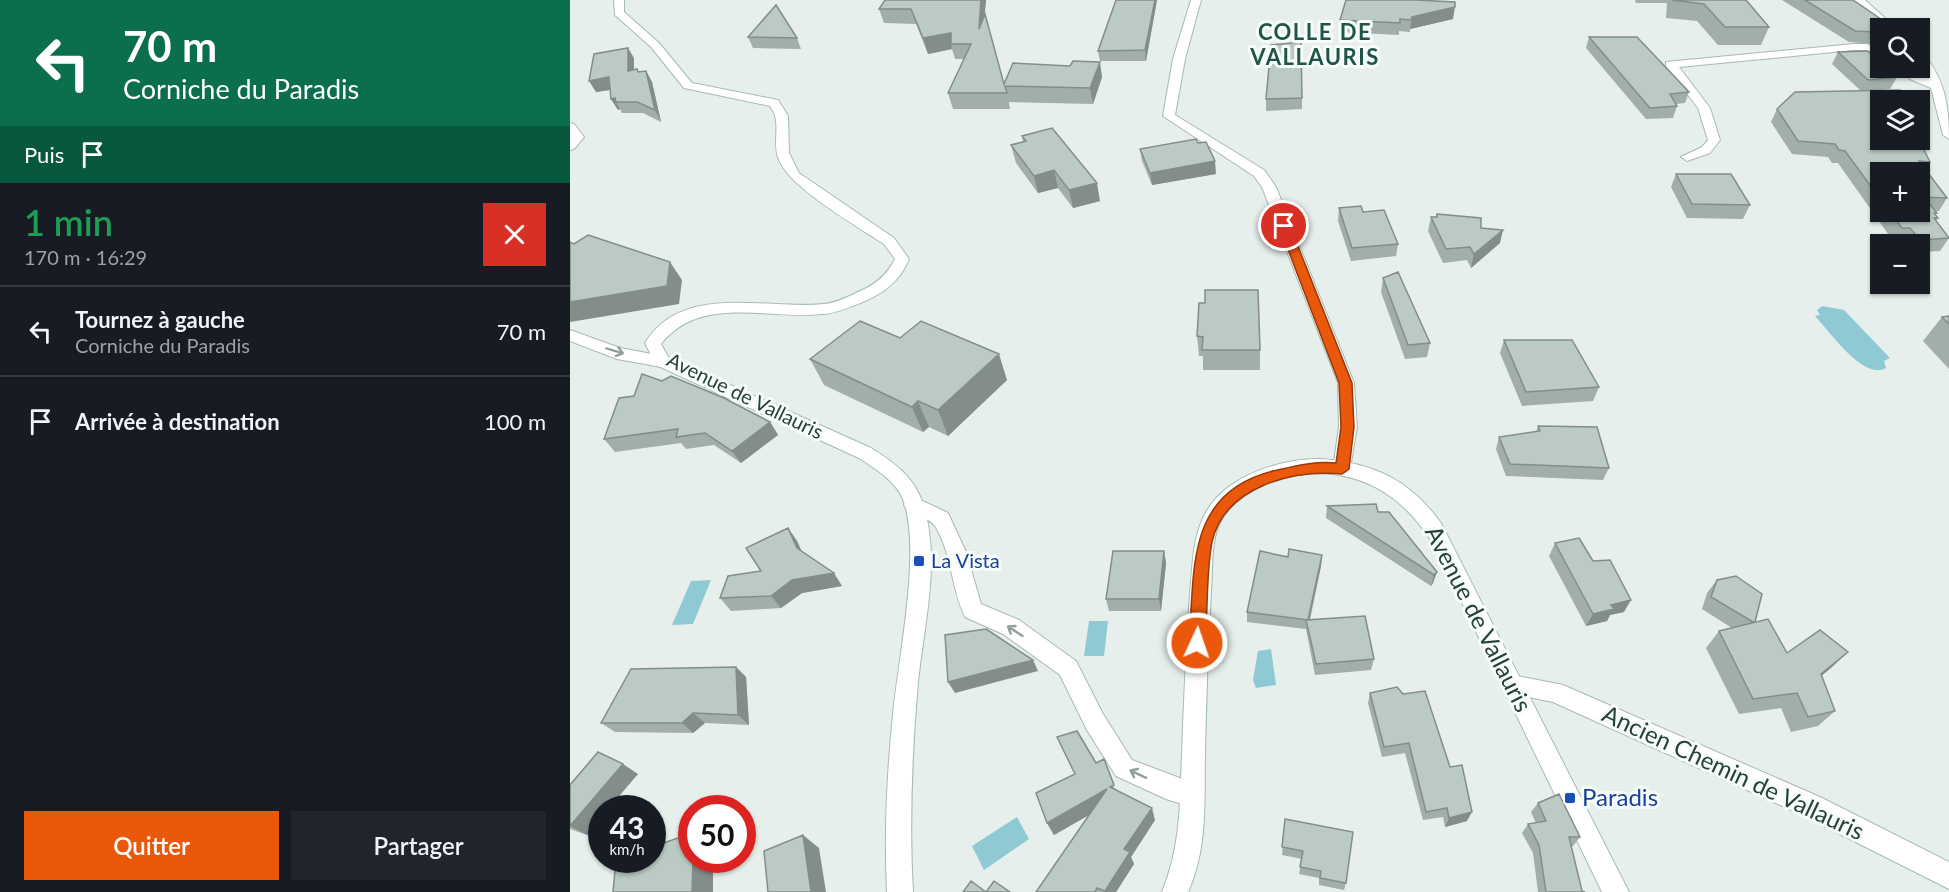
<!DOCTYPE html>
<html lang="fr">
<meta charset="utf-8">
<style>
:root{--surface:#171b24;--page:#20242c;--text:#f1f3f6;--muted:#9ea1a6;--line:#363941;--accent:#ea580c}
body{margin:0;font-family:Lato,sans-serif;background:var(--page);color:var(--text);height:100vh;display:flex;flex-direction:column;font-size:22px;white-space:nowrap}
*{box-sizing:border-box;margin:0}
p{font-size:20px;color:var(--muted)}
.icon{flex:none;width:33px;height:33px;fill:none;stroke:currentColor;stroke-width:2;stroke-linecap:round;stroke-linejoin:round}
.map{position:relative;flex:1;overflow:hidden}
.drawer{display:flex;flex-direction:column;background:var(--surface);width:570px}
.drawer>*{flex:none}
.guide{background:#0b6e4f;color:#fff;overflow:hidden}
.tools{position:absolute;left:1300px;top:18px;display:grid;gap:12px}
.tools a{display:grid;place-items:center;width:60px;height:60px;border-radius:0px;background:var(--surface);box-shadow:0 2px 4px #0004;font-size:30px}
.speed{position:absolute;left:18px;top:795px;display:flex;gap:12px;font-size:30px;font-weight:700;text-align:center}
.speed>*{display:grid;place-content:center;width:78px;height:78px;border-radius:50%;background:var(--surface);box-shadow:0 2px 4px #0004;line-height:1}
.speed small{font-size:15px;font-weight:400}
.speed .limit{border:9px solid #d22;background:#fff;color:#111}
.pin{position:absolute;display:grid;place-items:center;width:51px;height:51px;color:#fff;margin:-26px;border:3px solid #fff;border-radius:50%;box-shadow:0 2px 6px #0007}
.me{position:absolute;width:66px;margin:-33px;rotate:3deg;stroke-linejoin:round;filter:drop-shadow(0 0 4px #0008)}
.turn{display:flex;align-items:center;gap:21px;height:126px;padding:0 24px;font-size:27px}
.turn .icon{width:78px;height:78px;stroke-width:2.5}
.turn b{display:block;font-size:42px;line-height:51px}
.then{display:flex;align-items:center;height:57px;padding:0 24px;background:#0003;gap:12px;font-size:22px}
.round{display:grid;place-items:center;flex:none;width:63px;height:63px;border-radius:0px;background:var(--page)}
.head{display:flex;align-items:center;justify-content:space-between;height:102px;padding:0 24px}
h1{font-size:36px;font-weight:600;line-height:45px;color:#1e9e55}
.action{display:flex;gap:12px;margin-top:auto;padding:12px 24px}
.action a{flex:1;height:69px;border-radius:0px;background:var(--accent);color:#fff;font-size:24px;font-weight:600;line-height:69px;text-align:center}
.action a+a{background:var(--page);color:var(--text)}
ul{padding:0;list-style:none}
li{display:flex;align-items:center;gap:18px;height:90px;padding:0 24px;border-top:2px solid var(--line)}
li div{flex:1}
li b{display:block;font-size:22px}
li em{font-style:normal}
main{display:flex;flex:1;min-height:0}
.map>svg:first-child{display:block}
</style>
<main>
<section class="drawer">
<div class="guide">
<div class="turn"><svg class="icon" aria-label="left" viewBox="0 0 24 24"><path d="M17 20v-9H6M10 6l-5 5 5 5"/></svg><div><b>70 m</b>Corniche du Paradis</div></div>
<div class="then">Puis<svg class="icon" aria-label="arrive" viewBox="0 0 24 24"><path d="M6 21V4h12l-3 4 3 4H6"/></svg></div>
</div>
<div class="head"><div><h1>1 min</h1><p>170 m · 16:29</p></div><a class="round" style="background:#d93025;color:#fff"><svg class="icon" aria-label="close" viewBox="0 0 24 24"><path d="M6 6l12 12M18 6L6 18"/></svg></a></div>
<ul>
<li><svg class="icon" aria-label="left" viewBox="0 0 24 24"><path d="M17 20v-9H6M10 6l-5 5 5 5"/></svg><div><b>Tournez à gauche</b><p>Corniche du Paradis</p></div><em>70 m</em></li>
<li><svg class="icon" aria-label="arrive" viewBox="0 0 24 24"><path d="M6 21V4h12l-3 4 3 4H6"/></svg><div><b>Arrivée à destination</b></div><em>100 m</em></li>
</ul>
<div class="action"><a>Quitter</a><a>Partager</a></div>
</section>
<div class="map">
<svg width="1379" height="892" viewBox="0 0 1379 892">
<rect width="100%" height="100%" fill="#e6efeb"/>
<path fill="#8ec9d4" d="M1252 306 1274 310 1320 358 1314 361 1316 368C1294 381 1260 332 1245 316L1250 315 1247 310Z
M141 580 123 624 102 625 121 581Z
M519 621H538L534 656H514Z
M701 649 706 685 686 688 683 680 688 651Z
M447 817 459 839 414 870 402 846Z"/>
<g fill="none" stroke-linecap="round" stroke-linejoin="round">
<defs>
<path id="minor" d="M621 0H631L615 59 605 115 694 170 706 187 784 383 787 427 779 474H765L763 469 769 427 768 383 692 187 684 176 593 116 603 59Z
M1284 0H1295L1326 28H1315Z
M1284 44H1297L1311 49V56L1295 50H1284L1109 67 1140 108 1150 140 1140 153 1117 161 1111 157 1132 147 1138 140 1128 108 1096 66V62Z
M1350 53 1354 54C1375 81 1379 105 1379 139L1373 135 1361 88 1342 80 1322 68H1335L1359 79 1350 63Z
M0 123 4 124 14 137 4 149 0 150Z
M0 330 50 348 98 357 100 361 92 367 47 359 0 341Z
M344 497 378 513 396 552 411 604 449 620 506 661 533 714 562 760 631 786 634 795 631 804 622 807 596 799 546 776 517 730 490 675 433 634 395 617C381 588 382 553 365 526 358 516 341 517 334 505L337 500Z
M942 675 993 685 1250 797 1379 862V889L1232 815 983 702 934 692 931 685 934 678Z"/>
<path id="secondary" d="M44 0H54V12L89 43 122 83 208 100 218 116 219 153 229 173 324 238 339 259C330 281 314 293 293 302 280 307 267 313 253 314 199 320 130 294 91 344L98 357 301 448C324 462 345 478 353 504 371 560 354 625 348 682 342 752 339 821 343 892H317C314 833 317 774 323 714 328 660 353 545 332 497 324 480 304 468 289 458L86 365 75 343C112 282 195 310 254 304 266 303 278 297 288 292 305 285 317 275 325 259L314 244C287 226 220 188 209 160 201 141 213 123 200 106L114 88 81 47 45 15Z
M751 459C804 463 840 480 871 523L1059 892H1032L864 545C837 502 803 476 751 473 717 471 670 489 652 519 640 539 643 568 641 591 638 645 636 699 635 754 634 801 638 848 618 892H592C611 846 610 802 612 753 614 700 616 646 620 593 623 565 622 534 638 509 659 475 713 458 751 459Z"/>
</defs>
<use href="#minor" stroke="#a8b8b2" stroke-width="2"/>
<use href="#secondary" stroke="#a4bbb3" stroke-width="2"/>
<use href="#minor" fill="#fff" fill-rule="evenodd"/>
<use href="#secondary" fill="#fff" fill-rule="evenodd"/>
</g>
<path fill="#a1aea9" fill-rule="evenodd" d="M315 0H416L414 16 434 84 532 77 523 104 439 102 440 109H383L378 93 394 59H385L382 49 358 54 346 24 314 23 309 9Z
M587 0 576 61H530L528 51Z
M1065 0H1176L1199 27 1191 45H1148L1127 21 1096 18 1097 3H1066Z
M1212 0H1283L1324 28 1311 42 1303 44 1279 42Z
M883 19 840 29V32L829 31V35L769 32 770 20Z
M178 37 227 38 231 49 183 48Z
M1019 37 1119 92 1115 103 1106 104 1107 106 1103 118 1076 119 1016 48Z
M1268 52 1327 77 1320 89 1310 90 1311 100 1360 162 1355 170 1377 198 1369 211H1365L1367 213 1365 214 1368 218 1366 221 1379 238 1370 251 1350 252V244H1334L1332 241H1323L1268 163H1262L1258 157 1222 154 1201 122 1207 109 1290 90 1262 64ZM1311 172 1350 212H1311Z
M64 58V70L69 72 76 71 82 82 91 122 73 113H52L50 109 48 110 41 99 40 90 26 92Z
M732 98V109L696 111V99Z
M452 136 530 201 503 208 488 188 468 193 446 163 441 145 453 142Z
M570 149 646 174 582 185 572 161Z
M1106 174 1180 205 1173 219 1117 218 1101 187Z
M769 208 793 212 828 244 826 256 781 261 768 221Z
M867 214 911 228 930 243 901 268 897 260 873 263 858 231 861 217H866Z
M813 278 860 343 857 357 835 359 811 292Z
M629 303 690 350V370H633V356H629L627 336Z
M1379 316V369L1353 341 1372 317Z
M330 338 437 380 378 436 359 427 353 432 254 385 240 359Z
M934 340 1029 387 1023 401 952 406 930 353Z
M49 398 200 422 208 435 171 463 144 445 116 449 111 443 45 452 34 439Z
M968 426 1039 468 1033 480 936 476 926 449 929 437 966 432Z
M757 506 808 512 867 572 863 583 861 586 756 518Z
M218 528 227 541 232 552 272 586 232 593 211 608 161 611 150 598 191 571Z
M985 543 1054 612 1040 615 1037 621 1016 626 979 556Z
M594 551 596 563 591 611H539L536 599Z
M752 555 751 566 740 620 804 659 801 670 745 675 736 629 677 622V612L718 557Z
M1147 580 1185 622 1217 653 1278 652 1251 676 1265 711 1248 726 1221 732 1211 708 1169 714 1136 648 1149 631 1162 628 1132 609 1137 593Z
M166 667 176 677 179 725 135 723 123 733 45 732 31 723Z
M800 693 897 821 875 827 873 817 853 820 835 753 812 757 798 703Z
M526 763 546 790 585 820 561 857 564 864 546 892H466L520 814 484 835 477 823Z
M68 774 32 808V818L17 835 0 829V785Z
M968 803 1010 837 1003 846H1001L1012 891 1015 892H968L963 853 952 833 958 824 966 823 961 812Z
M715 819 776 883 774 890 749 885V878L729 874 732 859 712 855Z"/>
<path fill="#838d89" d="M411 0H416L412 44 409 29Z
M585 0H587L576 61 575 50Z
M885 7 883 19 840 29 842 17Z
M1309 32H1311V42L1303 44Z
M381 33V44L382 49 358 54 353 38Z
M58 48 64 58V82L58 71Z
M530 62 532 77 523 104 520 88Z
M76 71 82 82 91 122 85 110Z
M39 77 46 89 26 92 19 81Z
M45 98 46 102 50 109 48 110 41 99Z
M645 161 646 174 582 185 580 173Z
M484 170 488 188 468 193 464 176Z
M527 183 530 201 503 208 499 190Z
M933 230 930 243 901 268 904 254Z
M100 262 112 280 109 304 0 322V302Z
M429 354 437 380 378 436 368 410Z
M348 401 359 427 353 432 342 407Z
M200 422 208 435 171 463 162 451Z
M218 528 227 541 236 561 227 548Z
M594 551 596 563 591 611 589 599Z
M752 555 751 566 737 630 738 620Z
M867 572 863 583 861 586 864 575Z
M264 573 272 586 232 593 211 608 201 596 222 580Z
M1061 600 1054 612 1040 615 1037 621 1016 626 1023 614 1041 605Z
M1278 652 1261 668 1234 690 1251 674Z
M463 660 468 671 385 693 378 682Z
M166 667 176 677 179 725 168 715Z
M123 713 135 723 123 733 112 723Z
M53 764 68 774 39 808H32V818L17 835 0 826Z
M537 789 542 802 484 835 477 823Z
M582 808 585 820 561 857 564 864 546 892H535V891L554 849Z
M902 812 897 821 875 827 879 818Z
M233 835 249 848 256 892H241Z
M123 860H143V892H122Z"/>
<path fill="#bbcac4" stroke="#838d89" stroke-width="1.5" d="M315 0H411L409 29 415 14 434 84 443 63 500 66 503 61 530 62 520 88 435 86 437 93H378L401 44H381V33L353 38 341 9H309Z
M546 0H585L575 50 528 51Z
M776 0H846L885 2V7L842 17 841 20 830 19V23L770 20Z
M1102 0H1176L1199 27H1155L1134 4Z
M1235 0H1283L1324 28H1311V32H1309L1285 31Z
M206 5 227 38 178 37Z
M1019 37H1067L1119 92 1100 94 1107 106 1080 108Z
M731 42 732 98 696 99 701 45Z
M58 48V71L67 69 68 72 76 71 85 110 67 102H46L45 98 41 99 39 77 19 81 24 54Z
M1298 51 1311 63V68H1317L1327 77 1298 80 1268 52Z
M1330 90 1336 100H1311V140H1349L1360 162 1349 161 1377 198 1354 197 1367 213H1364L1368 218H1364L1379 238 1350 240 1340 228H1332L1320 212H1350V172H1311V200L1275 151 1269 150 1265 144 1228 141 1207 109 1225 92Z
M482 128 527 183 499 190 484 170 464 176 441 145 456 141 452 136Z
M626 139 628 143 636 142 645 161 580 173 570 149Z
M1106 174H1161L1180 205 1122 204Z
M791 206 793 212 814 210 828 244 782 248 769 208Z
M867 214 911 218V228L933 230 904 254 900 247 876 249 861 217H867Z
M18 235 100 262 97 286 0 302V242L4 244Z
M828 272 860 343 838 345 813 278Z
M635 290H688L690 350H632L633 337 627 336 629 303H635Z
M1379 316V324L1372 317Z
M290 321 330 338 351 321 429 354 368 410 348 401 342 407 240 359Z
M934 340H1002L1029 387 956 392Z
M72 374 92 381 101 376 154 398 200 422 162 451 135 433 106 437 108 429 34 439 49 398 64 396Z
M968 426 1027 427 1039 468 940 464 929 437 970 431Z
M806 504 808 512H819L867 572 864 575 757 506Z
M218 528 227 548 264 573 222 580 201 596 150 598 158 576 191 571 176 548Z
M1009 538 1023 561 1040 560 1061 600 1041 605 1044 609 1023 614 985 543Z
M719 549 752 555 738 620 677 612 690 551 718 557Z
M543 551H594L589 599H536Z
M1166 576 1192 594 1185 622H1183L1141 597 1147 580Z
M795 616 804 659 746 664 736 620Z
M1198 619 1217 653 1250 630 1278 652 1251 674 1265 711 1238 717 1227 693 1183 699 1149 631Z
M416 629 463 660 378 682 375 635Z
M166 667 168 715 123 713 112 723H31L61 669Z
M827 687 833 694 855 691 880 767 892 765 902 812 879 818 877 808 856 812 839 743 814 747 800 693Z
M507 731 526 763 534 759 544 785 540 787 582 808 554 849 560 852 535 891 527 888 525 892H466L537 789 477 823 466 793 505 774 487 737Z
M28 752 53 764 0 826V785Z
M989 794 1010 837H999L1012 891 1015 892H976L969 845 958 824 976 821 968 803Z
M715 819 783 832 776 883 750 878 751 871 730 867 733 851 712 847Z
M122 833V860H123L122 892H43L46 860H82V847Z
M233 835 241 892H198L194 851Z
M401 881 416 892H393Z
M424 881 440 892H416Z"/>
<defs><path id="oneway-shaft" d="M-6 0H5M1.5-3L5.5 0L1.5 3" fill="none" stroke-width="1.6" stroke-linecap="round" stroke-linejoin="round" transform="scale(1.5)"/></defs>
<g stroke="#92a09c">
<use href="#oneway-shaft" transform="translate(45 351) rotate(17)"/>
<use href="#oneway-shaft" transform="translate(445 631) rotate(-147)"/>
<use href="#oneway-shaft" transform="translate(568 774) rotate(-155)"/>
</g>
<path fill="#ea580c" stroke="#983908" stroke-width="1.5" d="M711 224 720 226 782 383 784 427 779 469 772 474C722 470 655 486 642 542 636 573 638 612 635 643L633 648 627 651 622 648 619 643C625 570 615 493 703 471 725 466 743 461 766 463L771 427 769 383 709 226Z"/>
<g fill="#1a4fb4" stroke="#f7fbf9" stroke-width="2">
<rect x="343" y="555" width="12" height="12" rx="3"/>
<rect x="994" y="792" width="12" height="12" rx="3"/>
</g>
<g text-anchor="middle" stroke-width="6" stroke-linejoin="round" paint-order="stroke">
<g font-size="20" fill="#24423a" stroke="#f7fbf9">
<text transform="translate(175 396) rotate(26)" y="7">Avenue de Vallauris</text>
</g>
<g font-size="20" fill="#164399" stroke="#f7fbf9" text-anchor="start">
<text x="361" y="568">La Vista</text>
</g>
<g font-size="22" font-weight="bold" letter-spacing="1.5" fill="#1f5548" stroke="#f7fbf9">
<text x="745" y="40">COLLE DE<tspan x="745" dy="25">VALLAURIS</tspan></text>
</g>
<g font-size="24" fill="#24423a" stroke="#f7fbf9">
<text transform="translate(908 619) rotate(63)" y="8">Avenue de Vallauris</text>
<text transform="translate(1163 773) rotate(25)" y="8">Ancien Chemin de Vallauris</text>
</g>
<g font-size="24" fill="#164399" stroke="#f7fbf9" text-anchor="start">
<text x="1012" y="806">Paradis</text>
</g>
</g>
</svg>
<div class="tools">
<a><svg class="icon" aria-label="search" viewBox="0 0 24 24"><circle cx="10" cy="10" r="6"/><path d="M15 15l6 6"/></svg></a>
<a><svg class="icon" aria-label="layers" viewBox="0 0 24 24"><path d="M12 4l9 5-9 5-9-5zM3 14l9 5 9-5"/></svg></a>
<a>+</a>
<a>−</a>
</div>
<div class="speed"><div>43<small>km/h</small></div><div class="limit">50</div></div>
<div class="pin" style="left:714px;top:226px;background:#d93025"><svg class="icon" aria-label="arrive" viewBox="0 0 24 24"><path d="M6 21V4h12l-3 4 3 4H6"/></svg></div>
<svg class="me" style="left:627px;top:643px" viewBox="-20 -20 40 40"><circle r="17" fill="#ea580c" stroke="#fff" stroke-width="3"/><path d="M0-11L8 9 0 5-8 9z" fill="#fff"/></svg>
</div>
</main>
